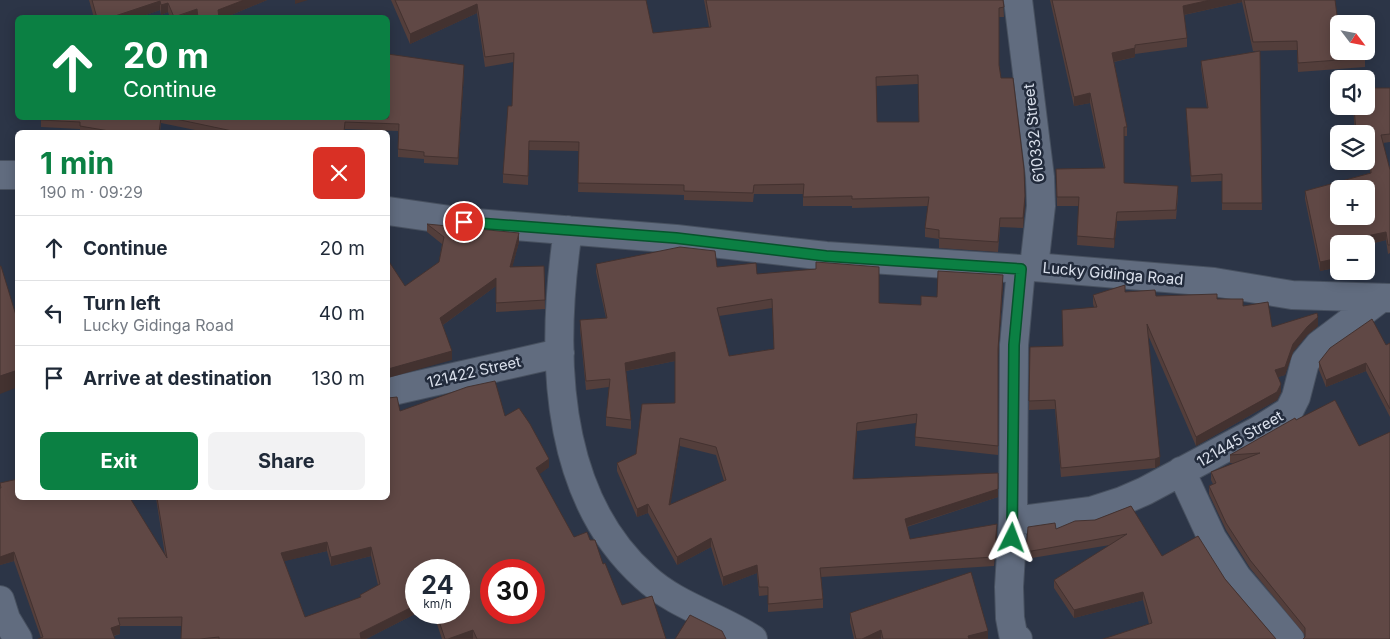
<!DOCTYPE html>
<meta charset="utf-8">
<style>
:root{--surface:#fff;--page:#f2f2f3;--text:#1f2937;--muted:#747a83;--line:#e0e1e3;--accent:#0b8043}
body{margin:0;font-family:Inter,sans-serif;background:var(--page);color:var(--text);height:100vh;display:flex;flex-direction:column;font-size:19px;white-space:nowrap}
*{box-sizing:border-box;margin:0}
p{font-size:16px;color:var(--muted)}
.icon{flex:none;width:28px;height:28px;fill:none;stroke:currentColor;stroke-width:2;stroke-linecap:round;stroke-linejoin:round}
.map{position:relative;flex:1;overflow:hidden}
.panel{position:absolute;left:15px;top:130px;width:375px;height:370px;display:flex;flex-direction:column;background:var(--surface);border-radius:8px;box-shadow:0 2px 12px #0003}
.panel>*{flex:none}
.banner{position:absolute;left:15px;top:15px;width:375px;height:105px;border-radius:8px;box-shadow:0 2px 12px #0003;background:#0b8043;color:#fff;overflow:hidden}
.needle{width:32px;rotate:122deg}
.tools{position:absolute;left:1330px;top:15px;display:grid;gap:10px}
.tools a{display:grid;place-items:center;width:45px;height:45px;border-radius:8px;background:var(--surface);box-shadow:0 2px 12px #0003;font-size:25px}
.speed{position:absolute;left:405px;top:559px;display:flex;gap:10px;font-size:25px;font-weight:700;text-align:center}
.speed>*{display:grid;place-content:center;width:65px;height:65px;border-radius:50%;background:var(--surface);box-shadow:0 2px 12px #0003;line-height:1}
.speed small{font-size:12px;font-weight:400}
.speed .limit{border:8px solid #d22;background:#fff;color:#111}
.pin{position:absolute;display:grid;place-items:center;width:42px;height:42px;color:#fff;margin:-21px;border:2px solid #fff;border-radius:50%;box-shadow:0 1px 5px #0007}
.me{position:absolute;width:55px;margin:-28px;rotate:3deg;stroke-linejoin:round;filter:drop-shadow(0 0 4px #0008)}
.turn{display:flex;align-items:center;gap:18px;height:105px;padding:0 25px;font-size:22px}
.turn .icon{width:65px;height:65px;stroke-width:2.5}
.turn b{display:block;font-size:35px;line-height:42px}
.round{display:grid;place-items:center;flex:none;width:52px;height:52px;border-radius:8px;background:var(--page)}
.overview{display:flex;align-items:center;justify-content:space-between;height:85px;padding:0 25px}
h1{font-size:30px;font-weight:700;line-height:38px;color:var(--accent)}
.button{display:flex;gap:10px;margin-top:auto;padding:10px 25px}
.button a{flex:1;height:58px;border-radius:8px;background:var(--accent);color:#fff;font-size:20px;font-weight:700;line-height:58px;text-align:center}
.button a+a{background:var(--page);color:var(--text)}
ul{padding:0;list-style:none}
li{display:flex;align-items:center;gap:15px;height:65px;padding:0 25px;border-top:1px solid var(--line)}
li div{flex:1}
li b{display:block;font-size:19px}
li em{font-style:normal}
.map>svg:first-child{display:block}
</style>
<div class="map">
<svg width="1390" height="639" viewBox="0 0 1390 639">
<rect width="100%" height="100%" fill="#2c3547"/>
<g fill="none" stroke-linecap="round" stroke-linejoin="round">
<defs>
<path id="street" d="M1018 0 1040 177 1041 206 1034 267
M0 175H18
M388 211 464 222 676 239 826 256 1021 269 1034 267 1214 282 1292 295 1390 298
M568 230C551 346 550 492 645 577 676 606 718 616 753 639
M388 392 560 353
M1181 471 1212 538 1237 577 1290 639
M1013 521 1091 511 1122 501 1145 491 1259 430 1289 411 1296 397 1305 362 1319 345 1381 298
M0 600 6 619 18 639
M1018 639 1013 634 1010 618 1009 587 1013 521 1014 345 1021 269"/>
</defs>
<use href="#street" stroke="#47505f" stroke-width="30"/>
<use href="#street" stroke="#616c7f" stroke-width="28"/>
</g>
<path fill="#533e3b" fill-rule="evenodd" d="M89 0H267L224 18H170L168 12 161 15 160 10 137 18H94Z
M391 0H646L653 33 709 27 704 0H1003L1004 17H999V65L1001 78 1025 205 1023 228 1000 227 998 252 939 248V239L925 237V228L928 206 852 208V206H803V194H754L753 202 684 200V195L578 192 579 151 529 150 528 185 503 183V174L512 106 514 62 485 67 477 13 410 44ZM918 84 919 122H877L876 86Z
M1050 0H1335L1339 51 1365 58V67L1298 72 1297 50 1253 51 1242 2 1184 15 1187 38V47L1135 54V57L1114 62 1127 127V136H1124V183L1178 195 1176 219 1117 221 1114 248 1077 245 1079 206H1057L1056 169 1104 168 1090 103 1074 106Z
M1260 51 1262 210H1222V181L1191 182 1186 108H1207L1201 68V61Z
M464 72 458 165 424 163V159L398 157V131L345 129V132H205L161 123 160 132H80V129L41 127V118H388Z
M1390 88V142L1383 143 1390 170V253L1388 254 1386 240 1366 245V244H1339V267L1320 271 1305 199V191L1370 173V140H1366V134H1355L1353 106H1366Z
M427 224 519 242 512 267 544 266 545 309 496 312V286L443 325 452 360 405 286 439 262 442 244 427 232Z
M596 264 717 267 757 274 879 303 921 305 937 297 1003 283 998 357V455L915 446 916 423 857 431 853 479 998 473V497L907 527 910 539 997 532 994 566 821 577 823 599V608L768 612V595L759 596 757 573 723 586 711 547 677 565 648 513 637 517 617 471V463L636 454 675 403V361L626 371 631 420V429L606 426V417L609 387 586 390 580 329V320L606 318 596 272ZM772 308 774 349 729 356 719 316ZM680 446 716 455 724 481 670 505Z
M1125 292 1156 296 1217 299 1243 306 1272 327 1318 326 1307 335 1293 352 1285 375 1278 377 1281 392 1277 400 1196 446 1148 335 1160 465 1155 468 1061 477 1055 409 1029 410 1030 347 1063 346 1094 307 1093 304V295Z
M1390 343V417L1366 371 1326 387 1319 370V362L1386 345Z
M400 411 505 416 549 467 539 474 574 537 590 540 603 564 622 605 666 639H442L433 612H459V570L416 612H419L366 639H181L182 626H120V634L114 636 41 638 14 561 0 565V483L165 555 156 498H388ZM327 551 331 566 371 556 378 585 360 595V598L305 617 284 561Z
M1296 420 1359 446 1305 637V635L1250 568 1226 530 1209 494V486L1213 484 1211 480V472L1235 463H1230V455Z
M1131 506 1162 556 1225 579 1276 639 1149 624 1143 600 1074 618 1054 588V580L1110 545 1026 559V552L1056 529 1095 520Z
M850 613 988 639H881V638L878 639H854L850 622Z"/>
<path fill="#433230" d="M244 0H267L224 18H218V10Z
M295 0H308L295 4Z
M1210 0H1242V2L1183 15V6Z
M160 1V10L137 18H109Z
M168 3V12L161 15V5Z
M477 4V13L410 44V34Z
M197 9V18H174Z
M1135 48V57L1112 62V53Z
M464 65V72L458 165V158Z
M1090 93V103L1074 106V97Z
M1025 196V205L1023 228V218Z
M1117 212V221L1114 248V239Z
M1386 232V240L1366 245V244H1339V251L1337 242Z
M519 233V242L510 276V267Z
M1339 258V267L1320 271V262Z
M1003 275V283L998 357V349Z
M496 278V286L440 327V318Z
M1318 317V326L1307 335 1293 352 1285 375 1275 378V370L1293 344 1307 327Z
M452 351V360L388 378V369Z
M675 352V361L625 371V363Z
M1366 363V371L1326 387V380Z
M18 370V387L0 394V376Z
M1281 384V392L1277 400 1196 446V437Z
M857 423V431L853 487V479Z
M680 438V446L669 514V505Z
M1160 457V465L1155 468V459Z
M549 459V467L536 477V468Z
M998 489V497L905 527V519Z
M648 504V513L637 517V509Z
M997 524V532L994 566V557Z
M711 538V547L677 565V557Z
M327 542V551L281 562V553Z
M371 547V556L331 566V557Z
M14 552V561L0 565V557Z
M757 565V573L723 586V577Z
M1143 592V600L1074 618V610Z
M416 605V612H419L366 639H360V633Z
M120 625V634L111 636V628Z
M473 630V639H448Z
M881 630V638L878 639H862Z
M988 631V639H968V636Z"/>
<path fill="#604845" stroke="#433230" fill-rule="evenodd" d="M92 0H244L218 10 219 18H198L197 9 174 17 168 3 161 5 160 1 109 18H97Z
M395 0H646L653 33 711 27 706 0H1003L1004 7 999 8V65L1001 78H1013L1024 169 1025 196 1023 218H1000L998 242 939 238V230L925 228 929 197 852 199V196L803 197 804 184 754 185 753 193 684 191V185L578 183 579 142 529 141 528 176 503 174 508 106H512L514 53 485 57 477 4 410 34ZM918 75 919 122H877L876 77Z
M1052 0H1210L1183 6 1187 38 1135 45V48L1112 53 1127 127H1124V183L1178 186 1176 210 1117 212 1114 239 1077 236 1079 197H1057L1056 169 1105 168 1090 93 1074 97Z
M1244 0H1335L1339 30V51H1365V58L1298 63 1297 41 1253 42Z
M1260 51 1262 203H1222V174L1191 176 1186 108H1208L1201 61Z
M388 54 464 65 458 158 424 156V152L398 149 399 124 345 122 344 132H237L171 118H388Z
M1366 88H1390V134L1381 135 1390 170V245H1388L1386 232 1337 242 1339 250V258L1320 262 1305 191 1371 173 1370 131 1356 133 1354 106H1366ZM1339 189H1366V216H1339Z
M41 118H161L159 132H115L80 126V122L41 120Z
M427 224 519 233 510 267 544 266 545 300 496 303V278L440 318 452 351 388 369V260L405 286 439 262 444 237Z
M680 247 715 251 717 267 756 263 757 274 816 269V262L879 267V303L921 305V296L937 297 938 271 1003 275 998 349V446L915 437 917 414 857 423 853 479 998 473V489L905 519 910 539 997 524 994 557 820 568 823 599 768 604V587H759L757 565 723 577 711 538 677 557 648 504 637 509 617 463 636 454 642 404 675 403V352L625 363 631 420 606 417 610 379 586 381 580 320 607 318 596 264ZM772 299 774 349 729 356 717 308ZM680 438 716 447 726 480 669 505Z
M0 266H1L18 322V370L0 376Z
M1125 285V292L1155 290 1156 296 1217 294V299H1243V306L1268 302 1272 327 1317 313 1318 317 1307 327 1293 344 1285 367 1275 370 1281 384 1277 392 1196 437 1147 324 1160 457 1155 459 1061 468 1055 400 1029 401 1030 347 1063 346 1062 310 1097 307 1093 295Z
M1372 319 1386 345 1390 343V409L1366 363 1326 380 1319 362 1330 348Z
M495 381 505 416 519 408 530 424 549 459 536 468 574 537 587 532 590 540H595L603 564 605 563 622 605 652 596 666 639H477L473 630 448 639H445L436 612H459V570H416V605L360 633 361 639H219V637L200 639H181L182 617 118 618 120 625 111 628 115 639H38L43 637 14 552 0 557V488H1L0 483 18 479V498H130L167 558 157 498H388V398L397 397 400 411 467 387ZM327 542 331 557 371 547 380 584 360 595 361 597 305 617 281 553ZM491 570H534V612H491Z
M1335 400 1359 446 1390 432V639H1303L1305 637V628L1250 560 1226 523 1209 486 1216 483 1211 472 1260 453 1230 455 1295 418 1296 420Z
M1131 506 1162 556 1198 536 1225 579 1276 639H1103L1152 623 1143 592 1074 610 1054 580 1127 534 1026 552 1028 527 1055 523 1056 529 1075 521 1095 520Z
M971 572 988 631 968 636 969 639H883L881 630 862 639H856L850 613Z
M690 615 722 631 726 639H675Z"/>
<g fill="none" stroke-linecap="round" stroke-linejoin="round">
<defs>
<path id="route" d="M464 222 676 238 826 256 1021 269 1014 345 1012 538"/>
</defs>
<use href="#route" stroke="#07532c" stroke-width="12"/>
<use href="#route" stroke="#0b8043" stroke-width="9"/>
</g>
<g text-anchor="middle" stroke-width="5" stroke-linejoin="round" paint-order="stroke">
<g font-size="15" fill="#dae0ec" stroke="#222b3c">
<text transform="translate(1034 133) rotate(-96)" y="5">610332 Street</text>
<text transform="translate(1113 274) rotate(5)" y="5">Lucky Gidinga Road</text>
<text transform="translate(474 372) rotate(-13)" y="5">121422 Street</text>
<text transform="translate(1240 439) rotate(-30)" y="5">121445 Street</text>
</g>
</g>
</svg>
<div class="tools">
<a><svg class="needle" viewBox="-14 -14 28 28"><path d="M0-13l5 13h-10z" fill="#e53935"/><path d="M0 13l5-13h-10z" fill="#747a83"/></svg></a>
<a><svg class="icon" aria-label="sound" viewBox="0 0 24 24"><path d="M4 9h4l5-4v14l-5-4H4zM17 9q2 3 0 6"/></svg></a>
<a><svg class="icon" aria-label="layers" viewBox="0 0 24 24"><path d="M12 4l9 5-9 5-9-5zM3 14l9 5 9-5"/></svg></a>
<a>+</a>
<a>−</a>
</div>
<div class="speed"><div>24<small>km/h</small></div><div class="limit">30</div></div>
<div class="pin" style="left:464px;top:222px;background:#d93025"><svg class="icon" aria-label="arrive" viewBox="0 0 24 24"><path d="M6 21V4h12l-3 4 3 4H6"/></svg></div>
<svg class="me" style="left:1012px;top:538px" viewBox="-20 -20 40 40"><path d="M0-17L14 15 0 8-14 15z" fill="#0b8043" stroke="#fff" stroke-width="4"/></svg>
<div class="banner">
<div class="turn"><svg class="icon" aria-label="ahead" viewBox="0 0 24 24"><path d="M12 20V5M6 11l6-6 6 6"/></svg><div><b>20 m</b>Continue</div></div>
</div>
<section class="panel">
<div class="overview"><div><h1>1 min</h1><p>190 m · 09:29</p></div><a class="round" style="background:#d93025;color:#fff"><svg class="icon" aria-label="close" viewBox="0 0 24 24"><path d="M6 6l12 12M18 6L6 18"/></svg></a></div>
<ul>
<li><svg class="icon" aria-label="ahead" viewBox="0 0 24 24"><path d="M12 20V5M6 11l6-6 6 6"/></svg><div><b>Continue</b></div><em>20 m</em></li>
<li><svg class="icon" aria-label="left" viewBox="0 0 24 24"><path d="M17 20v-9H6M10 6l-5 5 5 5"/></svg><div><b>Turn left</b><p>Lucky Gidinga Road</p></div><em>40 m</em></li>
<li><svg class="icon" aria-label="arrive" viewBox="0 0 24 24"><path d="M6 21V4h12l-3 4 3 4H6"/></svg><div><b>Arrive at destination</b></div><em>130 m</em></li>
</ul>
<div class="button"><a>Exit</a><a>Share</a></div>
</section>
</div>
